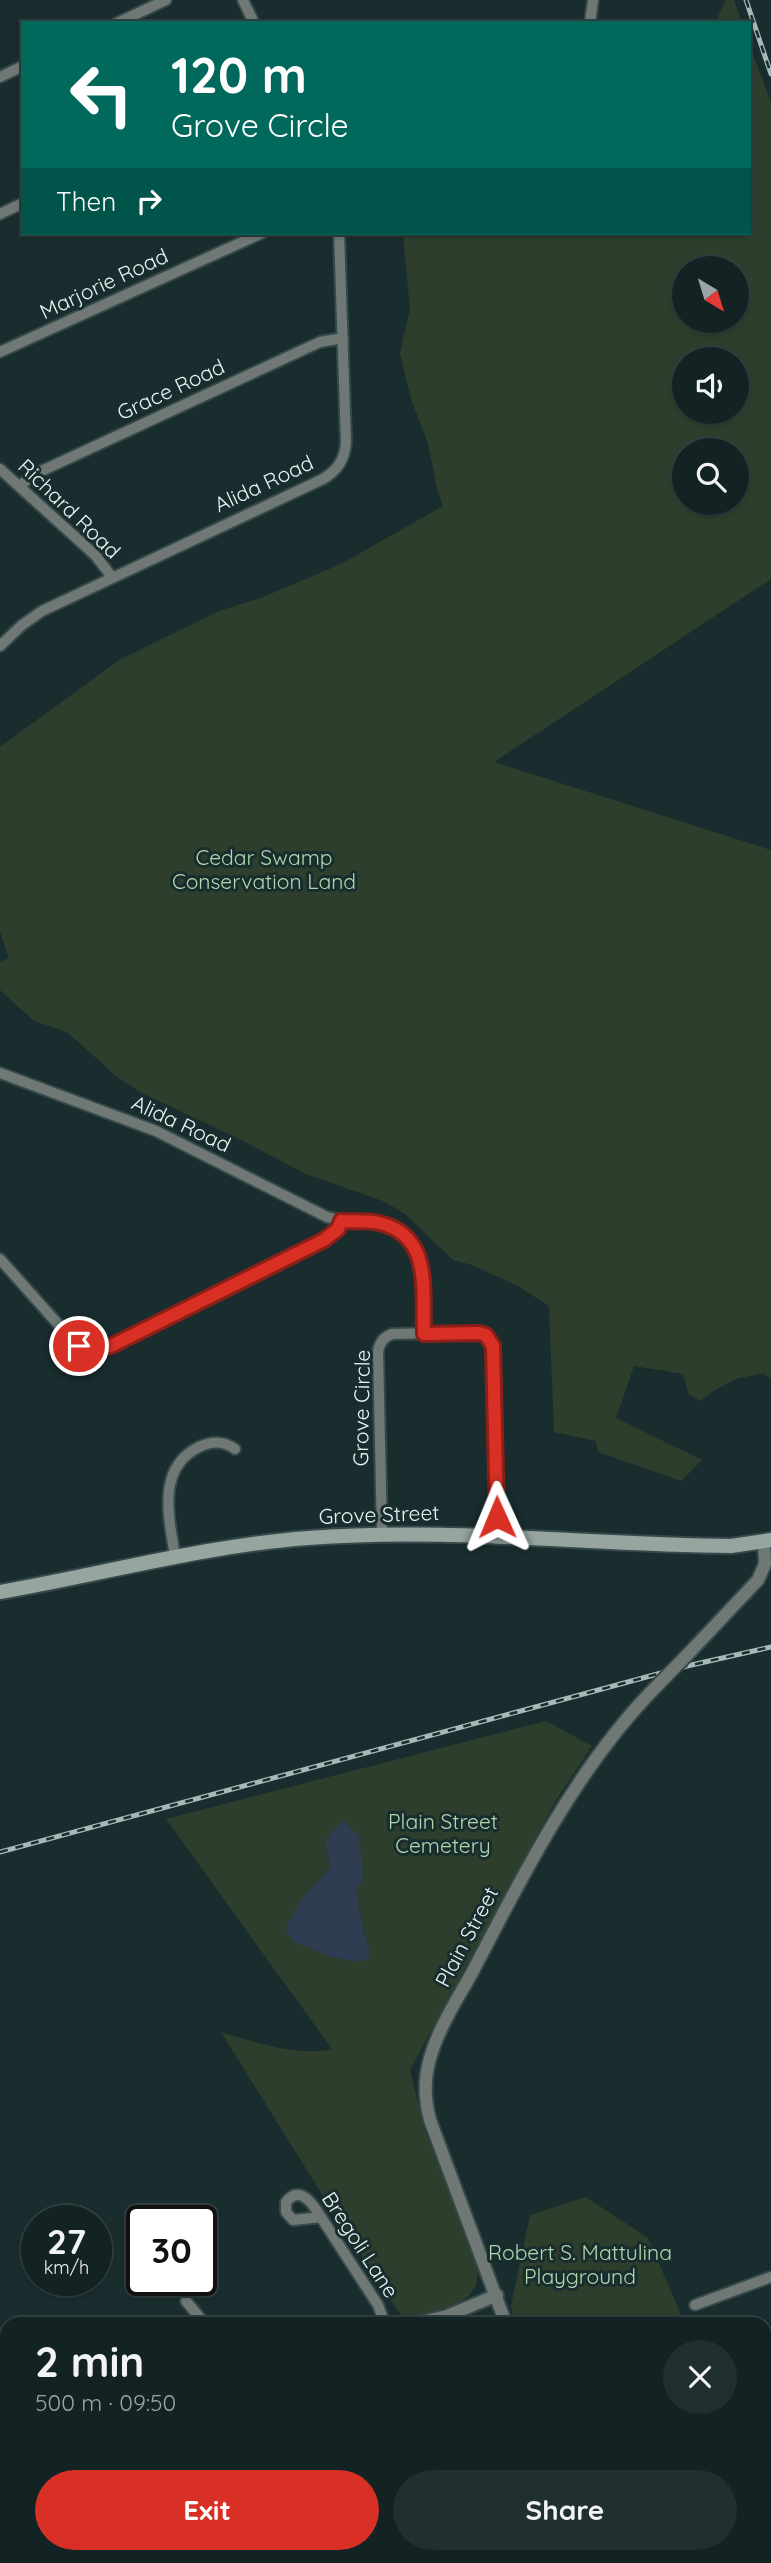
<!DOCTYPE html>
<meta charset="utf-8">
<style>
:root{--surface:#132222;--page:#202f2f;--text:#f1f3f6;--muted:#9da4a5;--line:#323f40;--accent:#d93025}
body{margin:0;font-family:Quicksand,sans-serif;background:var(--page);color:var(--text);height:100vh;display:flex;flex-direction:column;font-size:26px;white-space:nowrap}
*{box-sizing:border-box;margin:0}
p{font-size:23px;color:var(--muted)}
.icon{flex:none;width:38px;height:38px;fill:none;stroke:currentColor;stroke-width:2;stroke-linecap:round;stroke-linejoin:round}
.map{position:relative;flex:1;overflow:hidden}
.drawer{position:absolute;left:0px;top:2317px;width:772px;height:247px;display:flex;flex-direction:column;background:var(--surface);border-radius:21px 21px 0 0;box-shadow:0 2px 5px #0004,0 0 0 2px var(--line)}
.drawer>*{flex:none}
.hud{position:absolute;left:21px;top:21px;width:730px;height:214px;border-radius:0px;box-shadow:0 2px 5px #0004,0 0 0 2px var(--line);background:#00695c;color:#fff;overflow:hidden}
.needle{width:46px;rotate:142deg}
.fabs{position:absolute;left:672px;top:256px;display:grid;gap:14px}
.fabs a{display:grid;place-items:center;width:77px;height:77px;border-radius:50%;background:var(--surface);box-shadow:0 2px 5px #0004,0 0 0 2px var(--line);font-size:35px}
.speed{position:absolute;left:21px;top:2205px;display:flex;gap:14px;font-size:35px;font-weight:700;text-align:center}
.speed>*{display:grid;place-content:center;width:91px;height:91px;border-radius:50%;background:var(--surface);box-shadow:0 2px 5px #0004,0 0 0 2px var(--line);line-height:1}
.speed small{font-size:18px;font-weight:400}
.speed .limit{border:4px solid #111;border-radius:10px;background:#fff;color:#111}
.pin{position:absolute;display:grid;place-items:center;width:60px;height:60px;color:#fff;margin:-30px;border:4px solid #fff;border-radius:50%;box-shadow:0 2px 7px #0007}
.me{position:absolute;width:77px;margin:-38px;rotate:359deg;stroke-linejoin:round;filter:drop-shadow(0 0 5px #0008)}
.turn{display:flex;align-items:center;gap:24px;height:147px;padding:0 35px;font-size:32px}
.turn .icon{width:91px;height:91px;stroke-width:2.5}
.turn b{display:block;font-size:49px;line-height:60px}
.then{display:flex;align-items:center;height:66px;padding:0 35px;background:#0003;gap:14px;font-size:26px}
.round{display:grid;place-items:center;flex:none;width:74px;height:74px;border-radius:37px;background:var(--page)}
.summary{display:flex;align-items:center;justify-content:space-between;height:119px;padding:0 35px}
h1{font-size:42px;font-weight:700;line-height:52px}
.primary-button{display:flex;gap:14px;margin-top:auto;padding:14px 35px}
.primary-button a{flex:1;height:80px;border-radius:42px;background:var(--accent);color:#fff;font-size:28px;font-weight:700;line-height:80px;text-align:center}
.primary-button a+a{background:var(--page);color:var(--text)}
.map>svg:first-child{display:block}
</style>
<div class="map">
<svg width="771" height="2563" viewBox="0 0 771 2563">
<rect width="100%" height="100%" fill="#192d2e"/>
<path fill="#2d3f2c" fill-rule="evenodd" d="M726 0H734L742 23H715Z
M749 44 771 102V579L494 762 771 850V1380L763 1373 736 1379 715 1390 701 1401 689 1395 683 1374 634 1366 616 1418 702 1460 681 1481 598 1452 596 1441 554 1432 549 1306 518 1286 472 1265 453 1260 405 1214 383 1201 306 1174 243 1141 140 1092 116 1076 67 1032 34 1021 0 990V962L9 958 0 932V747L119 660 219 611 261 598 341 564 443 506 437 489 428 443 411 399 400 353 410 309 403 233H749ZM684 268H737V320H684ZM684 359H737V411H684ZM684 450H737V502H684Z
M546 1721 592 1746 556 1800 410 2070 424 2129 472 2246C494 2306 448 2307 403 2318L335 2215 221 2032C255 2042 297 2057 332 2049L166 1819ZM325 1850 360 1859 363 1879 356 1889 364 1934 370 1948 359 1962 332 1957 299 1942 303 1897 331 1867Z
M586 2197 648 2238 685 2324H515L511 2306 530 2215Z"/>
<path fill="#2f3d52" d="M343 1821 359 1836 363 1879 356 1890 364 1934 370 1948 369 1957 359 1962 332 1957 294 1942 285 1929 303 1897 331 1867C323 1843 324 1838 343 1821Z"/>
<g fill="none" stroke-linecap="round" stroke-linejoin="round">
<defs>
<path id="minor" d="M243 0 254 23
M117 23 166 0
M590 23 593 0
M0 77 23 66
M0 214 23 203
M0 352 262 233
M0 469 95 555 112 577
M19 486 37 473 320 342 343 338
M0 646 22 625 42 611 323 479C338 470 345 459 346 442L339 233
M0 1073 156 1131 327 1217C345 1223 363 1219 381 1223 432 1236 422 1293 424 1334
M0 1259 74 1342C86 1352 96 1351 111 1346L324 1240 334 1232 341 1221
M382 1534 378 1352C379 1343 384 1337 392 1334L474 1332C486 1333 492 1339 494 1351L497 1535
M175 1556C169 1518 156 1468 199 1447 211 1441 224 1441 235 1449
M321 2217 293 2220 286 2212V2202C297 2188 307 2197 315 2208L378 2305 385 2324
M186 2301 205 2324
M695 2305 771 2277
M765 2390 771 2387
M0 2483 7 2496
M356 2557 359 2563
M711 2557 714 2563
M234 2563 245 2557
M594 2563 611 2557"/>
<path id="tertiary" d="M689 1653 758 1580 765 1564 764 1542
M413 2324 447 2316 497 2295
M506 2324 430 2120C425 2101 424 2081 429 2062 437 2030 457 2000 473 1971 522 1876 576 1770 650 1693
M556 2557 557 2563
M41 2563 47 2557"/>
<path id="secondary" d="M0 1592C103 1574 203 1546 308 1538 449 1527 590 1545 731 1546L771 1540"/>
</defs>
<use href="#minor" stroke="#36494a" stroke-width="14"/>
<use href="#tertiary" stroke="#36494a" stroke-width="16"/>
<use href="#secondary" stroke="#36494a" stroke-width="18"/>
<use href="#minor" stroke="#6f7875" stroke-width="10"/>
<use href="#tertiary" stroke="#6f7875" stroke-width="12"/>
<use href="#secondary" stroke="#97a5a0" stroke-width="14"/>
<defs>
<path id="rail" d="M746 0 771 74
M0 1852 687 1666 771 1647"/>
</defs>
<use href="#rail" stroke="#a8b7b7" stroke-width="5"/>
<use href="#rail" stroke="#192d2e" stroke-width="2.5" stroke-dasharray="8" stroke-linecap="butt"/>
<defs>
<path id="tertiary-bridge" d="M650 1693 689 1653"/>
</defs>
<use href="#tertiary-bridge" stroke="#36494a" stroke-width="16" stroke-linecap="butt"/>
<use href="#tertiary-bridge" stroke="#6f7875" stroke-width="12"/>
</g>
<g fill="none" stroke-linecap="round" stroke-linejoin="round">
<defs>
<path id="route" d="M79 1346 90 1350 111 1346 324 1240 338 1229 341 1221C353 1222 367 1220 379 1223 433 1235 422 1291 424 1334L479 1333 486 1335 493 1346 497 1517"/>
</defs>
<use href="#route" stroke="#8d1f18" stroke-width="18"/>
<use href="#route" stroke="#d93025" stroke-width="12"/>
</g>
<g text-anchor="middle" stroke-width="6" stroke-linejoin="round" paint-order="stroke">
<g font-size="21" fill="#e8f5f5" stroke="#192d2e">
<text transform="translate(104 284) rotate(-25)" y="7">Marjorie Road</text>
<text transform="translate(171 390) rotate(-25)" y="7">Grace Road</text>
<text transform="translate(264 484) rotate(-25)" y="7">Alida Road</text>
<text transform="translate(69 509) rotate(44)" y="7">Richard Road</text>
<text transform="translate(181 1124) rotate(25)" y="7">Alida Road</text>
<text transform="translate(362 1408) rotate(-89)" y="7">Grove Circle</text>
<text transform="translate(379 1515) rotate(-2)" y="7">Grove Street</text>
<text transform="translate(467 1937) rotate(-62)" y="7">Plain Street</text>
<text transform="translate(360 2245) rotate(57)" y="7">Bregoli Lane</text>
</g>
<g font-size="21" fill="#b0d8ae" stroke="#192d2e">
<text x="264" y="865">Cedar Swamp<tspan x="264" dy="24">Conservation Land</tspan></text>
<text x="443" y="1829">Plain Street<tspan x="443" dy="24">Cemetery</tspan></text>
<text x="580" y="2260">Robert S. Mattulina<tspan x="580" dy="24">Playground</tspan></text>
</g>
</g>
</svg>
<div class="fabs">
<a><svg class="needle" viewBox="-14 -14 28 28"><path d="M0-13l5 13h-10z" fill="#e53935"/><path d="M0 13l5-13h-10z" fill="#9da4a5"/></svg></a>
<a><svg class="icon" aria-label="sound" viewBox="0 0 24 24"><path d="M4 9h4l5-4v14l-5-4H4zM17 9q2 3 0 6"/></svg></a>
<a><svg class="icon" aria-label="search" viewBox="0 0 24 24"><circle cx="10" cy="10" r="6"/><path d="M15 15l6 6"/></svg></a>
</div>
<div class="speed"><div>27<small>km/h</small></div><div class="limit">30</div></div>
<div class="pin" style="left:79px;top:1346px;background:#d93025"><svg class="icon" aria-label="arrive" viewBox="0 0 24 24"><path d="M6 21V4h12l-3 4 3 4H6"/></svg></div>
<svg class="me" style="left:497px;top:1517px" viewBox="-20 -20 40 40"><path d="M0-17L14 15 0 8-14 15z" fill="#d93025" stroke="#fff" stroke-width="4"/></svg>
<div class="hud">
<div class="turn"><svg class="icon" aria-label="left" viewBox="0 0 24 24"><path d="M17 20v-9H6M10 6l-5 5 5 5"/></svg><div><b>120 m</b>Grove Circle</div></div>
<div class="then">Then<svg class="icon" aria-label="right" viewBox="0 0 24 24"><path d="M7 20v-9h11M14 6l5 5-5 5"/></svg></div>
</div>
<section class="drawer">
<div class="summary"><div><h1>2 min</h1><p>500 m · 09:50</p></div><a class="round"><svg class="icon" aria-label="close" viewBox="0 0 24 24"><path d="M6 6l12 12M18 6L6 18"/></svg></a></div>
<div class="primary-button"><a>Exit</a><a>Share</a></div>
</section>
</div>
